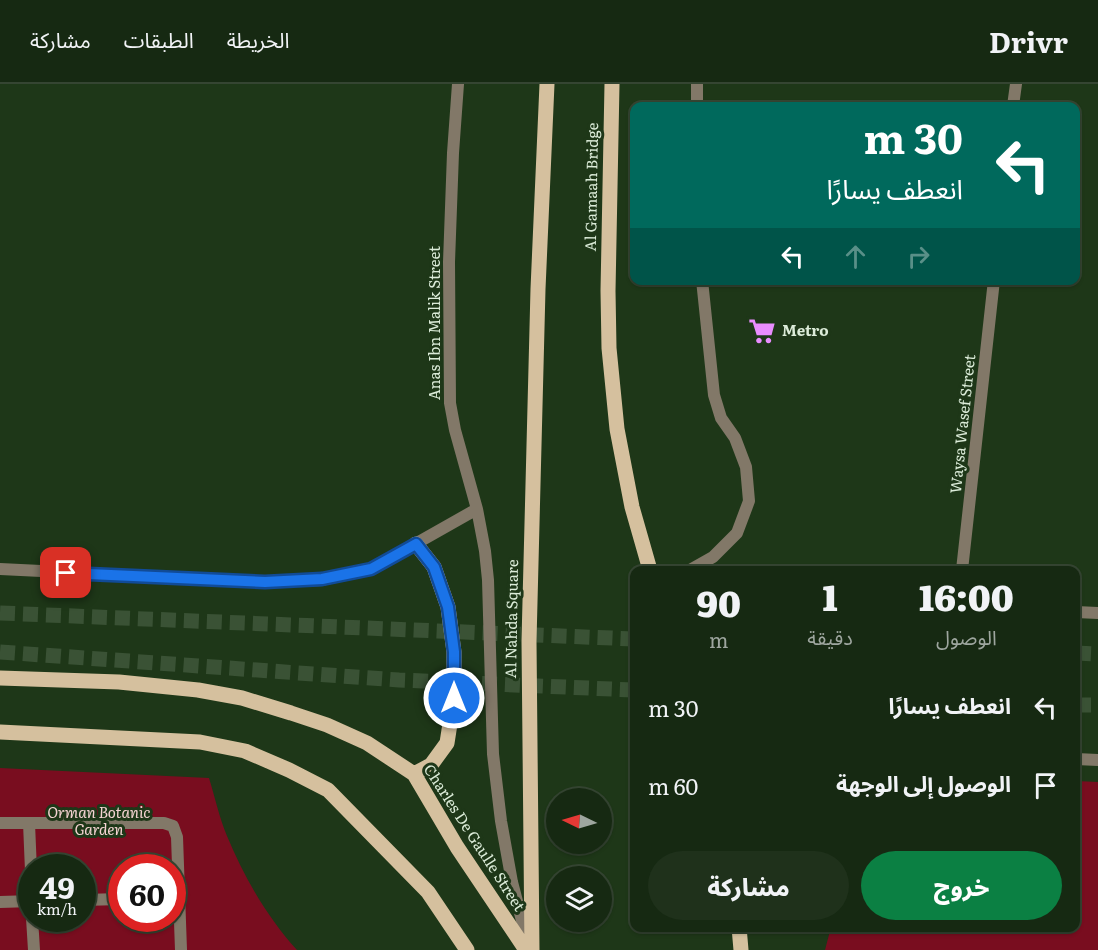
<!DOCTYPE html>
<html lang="ar">
<meta charset="utf-8">
<style>
:root{--surface:#162912;--page:#1f311b;--text:#f1f3f6;--muted:#9ea69f;--line:#354532;--accent:#0b8043}
body{margin:0;font-family:Literata,"Noto Sans Arabic",serif;background:var(--page);color:var(--text);direction:rtl;height:100vh;display:flex;flex-direction:column;font-size:22px;white-space:nowrap}
*{box-sizing:border-box;margin:0}
p{font-size:20px;color:var(--muted)}
.icon{flex:none;width:33px;height:33px;fill:none;stroke:currentColor;stroke-width:2;stroke-linecap:round;stroke-linejoin:round}
.map{position:relative;flex:1;overflow:hidden;direction:ltr}
.side{position:absolute;left:630px;top:482px;width:450px;height:366px;display:flex;flex-direction:column;background:var(--surface);border-radius:12px;box-shadow:0 2px 4px #0004,0 0 0 2px var(--line);direction:rtl}
.side>*{flex:none}
.guide{position:absolute;left:630px;top:18px;width:450px;height:183px;border-radius:12px;box-shadow:0 2px 4px #0004,0 0 0 2px var(--line);direction:rtl;background:#00695c;color:#fff;overflow:hidden}
.needle{width:39px;rotate:275deg}
.tools{position:absolute;left:546px;top:704px;display:grid;gap:12px}
.tools a{display:grid;place-items:center;width:66px;height:66px;border-radius:50%;background:var(--surface);box-shadow:0 2px 4px #0004,0 0 0 2px var(--line);font-size:30px}
.speed{position:absolute;left:18px;top:770px;display:flex;gap:12px;font-size:30px;font-weight:700;text-align:center}
.speed>*{display:grid;place-content:center;width:78px;height:78px;border-radius:50%;background:var(--surface);box-shadow:0 2px 4px #0004,0 0 0 2px var(--line);line-height:1}
.speed small{font-size:15px;font-weight:400}
.speed .limit{border:9px solid #d22;background:#fff;color:#111}
.pin{position:absolute;display:grid;place-items:center;width:51px;height:51px;color:#fff;margin:-26px;border-radius:12px;box-shadow:0 3px 9px #0006}
.me{position:absolute;width:66px;margin:-33px;rotate:0deg;stroke-linejoin:round;filter:drop-shadow(0 0 4px #0008)}
.turn{display:flex;align-items:center;gap:21px;height:126px;padding:0 18px;font-size:27px}
.turn .icon{width:78px;height:78px;stroke-width:2.5}
.turn b{display:block;font-size:42px;line-height:51px}
.lanes{display:flex;align-items:center;height:57px;padding:0 18px;background:#0003;justify-content:center;gap:30px;direction:ltr}
.lanes .off{opacity:.35}
.eta{display:flex;justify-content:space-evenly;align-items:center;height:102px;text-align:center}
.eta b{font-size:36px;font-weight:800;line-height:42px}
.button{display:flex;gap:12px;margin-top:auto;padding:12px 18px}
.button a{flex:1;height:69px;border-radius:36px;background:var(--accent);color:#fff;font-size:24px;font-weight:800;line-height:69px;text-align:center}
.button a+a{background:var(--page);color:var(--text)}
ul{padding:0;list-style:none}
li{display:flex;align-items:center;gap:18px;height:78px;padding:0 18px}
li div{flex:1}
li b{display:block;font-size:22px}
li em{font-style:normal}
header{display:flex;align-items:center;gap:36px;box-sizing:border-box;height:84px;padding:0 30px;background:var(--surface);border-bottom:2px solid var(--line)}
header strong{font-size:28px}
nav{display:flex;gap:33px;margin-inline-start:auto;font-size:21px}
.map>svg:first-child{display:block}
</style>
<header>
<strong>Drivr</strong>
<nav><a>الخريطة</a><a>الطبقات</a><a>مشاركة</a></nav>
</header>
<div class="map">
<svg width="1098" height="866" viewBox="0 0 1098 866">
<rect width="100%" height="100%" fill="#1e3718"/>
<path fill="#790d1f" fill-rule="evenodd" d="M0 684 209 694C215 713 219 733 227 752 244 793 267 833 297 866H0ZM32 783H82V834H32ZM122 783H172V834H122Z
M1076 697 1098 698V866H825L831 843H1076Z"/>
<g fill="none" stroke-linecap="round" stroke-linejoin="round">
<path stroke="#3a5235" stroke-width="15" stroke-dasharray="15 8" stroke-linecap="butt" d="M0 529 634 555
M0 568 399 596 634 606
M1076 569 1098 570
M1076 621H1098"/>
<path stroke="#827868" stroke-width="12" d="M0 739H164L173 742 177 753 181 866
M29 739 32 811
M82 816 122 815
M0 818 32 817
M32 834 34 866"/>
<path stroke="#827868" stroke-width="12" d="M697 0V22
M1013 22 1016 0
M690 486 713 473 737 449 749 417 746 383 735 354 721 334 714 311 702 196
M962 486 994 196"/>
<path stroke="#827868" stroke-width="12" d="M458 0 453 69 449 178 450 319 455 346 477 425 485 467 488 496 493 670 501 737 512 798 528 860
M0 485 265 498 322 496 371 485 477 425
M1076 528 1098 529
M1076 675 1098 676"/>
<path stroke="#d5c09e" stroke-width="15" d="M612 0 608 207 609 264 617 345 632 423 650 486
M0 594 119 598 198 606 242 614 291 629 327 641 367 659 414 690 457 763 526 866
M0 648 200 658 245 667 289 686 328 706 428 808 467 866
M414 690 431 681 447 659 454 614V568L448 523 434 483 416 460
M739 843 741 866
M532 866 529 557 538 205 547 0"/>
</g>
<g fill="none" stroke-linecap="round" stroke-linejoin="round">
<defs>
<path id="route" d="M66 489 265 498 322 495 371 485 416 460 434 483 448 523 454 568V614"/>
</defs>
<use href="#route" stroke="#114b97" stroke-width="15"/>
<use href="#route" stroke="#1a73e8" stroke-width="10"/>
</g>
<defs>
<symbol id="supermarket-bare" viewBox="-9 -9 18 18"><path d="M-6-5.5h2.5l.6 2H6L4.5 2H-2.5L-4.4-4H-6ZM-1.5 3.2a1.3 1.3 0 1 0 .1 0ZM3 3.2a1.3 1.3 0 1 0 .1 0Z" fill="#e98dfe" stroke="#1e3718" stroke-width="2.5" paint-order="stroke"/></symbol>
</defs>
<g fill-rule="evenodd">
<use href="#supermarket-bare" x="743" y="228" width="38" height="38"/>
</g>
<g text-anchor="middle" stroke-width="6" stroke-linejoin="round" paint-order="stroke">
<g font-size="15" fill="#dcecd9" stroke="#1e3718">
<text transform="translate(592 103) rotate(-89)" y="5">Al Gamaah Bridge</text>
<text transform="translate(435 239) rotate(-90)" y="5">Anas Ibn Malik Street</text>
<text transform="translate(963 340) rotate(-84)" y="5">Waysa Wasef Street</text>
<text transform="translate(512 535) rotate(-89)" y="5">Al Nahda Square</text>
<text transform="translate(474 754) rotate(57)" y="5">Charles De Gaulle Street</text>
</g>
<g font-size="15" font-weight="bold" fill="#dcecd9" stroke="#1e3718" text-anchor="start">
<text x="782" y="252">Metro</text>
</g>
<g font-size="15" font-style="italic" fill="#f5d3d2" stroke="#1e3718">
<text x="99" y="734">Orman Botanic<tspan x="99" dy="17">Garden</tspan></text>
</g>
</g>
</svg>
<div class="tools">
<a><svg class="needle" viewBox="-14 -14 28 28"><path d="M0-13l5 13h-10z" fill="#e53935"/><path d="M0 13l5-13h-10z" fill="#9ea69f"/></svg></a>
<a><svg class="icon" aria-label="layers" viewBox="0 0 24 24"><path d="M12 4l9 5-9 5-9-5zM3 14l9 5 9-5"/></svg></a>
</div>
<div class="speed"><div>49<small>km/h</small></div><div class="limit">60</div></div>
<div class="pin" style="left:66px;top:489px;background:#d93025"><svg class="icon" aria-label="arrive" viewBox="0 0 24 24"><path d="M6 21V4h12l-3 4 3 4H6"/></svg></div>
<svg class="me" style="left:454px;top:614px" viewBox="-20 -20 40 40"><circle r="17" fill="#1a73e8" stroke="#fff" stroke-width="3"/><path d="M0-11L8 9 0 5-8 9z" fill="#fff"/></svg>
<div class="guide">
<div class="turn"><svg class="icon" aria-label="left" viewBox="0 0 24 24"><path d="M17 20v-9H6M10 6l-5 5 5 5"/></svg><div><b>30 m</b>انعطف يسارًا</div></div>
<div class="lanes"><svg class="icon" aria-label="left" viewBox="0 0 24 24"><path d="M17 20v-9H6M10 6l-5 5 5 5"/></svg><svg class="icon off" aria-label="ahead" viewBox="0 0 24 24"><path d="M12 20V5M6 11l6-6 6 6"/></svg><svg class="icon off" aria-label="right" viewBox="0 0 24 24"><path d="M7 20v-9h11M14 6l5 5-5 5"/></svg></div>
</div>
<section class="side">
<div class="eta">
<div><b>16:00</b><p>الوصول</p></div>
<div><b>1</b><p>دقيقة</p></div>
<div><b>90</b><p>m</p></div>
</div>
<ul>
<li><svg class="icon" aria-label="left" viewBox="0 0 24 24"><path d="M17 20v-9H6M10 6l-5 5 5 5"/></svg><div><b>انعطف يسارًا</b></div><em>30 m</em></li>
<li><svg class="icon" aria-label="arrive" viewBox="0 0 24 24"><path d="M6 21V4h12l-3 4 3 4H6"/></svg><div><b>الوصول إلى الوجهة</b></div><em>60 m</em></li>
</ul>
<div class="button"><a>خروج</a><a>مشاركة</a></div>
</section>
</div>
